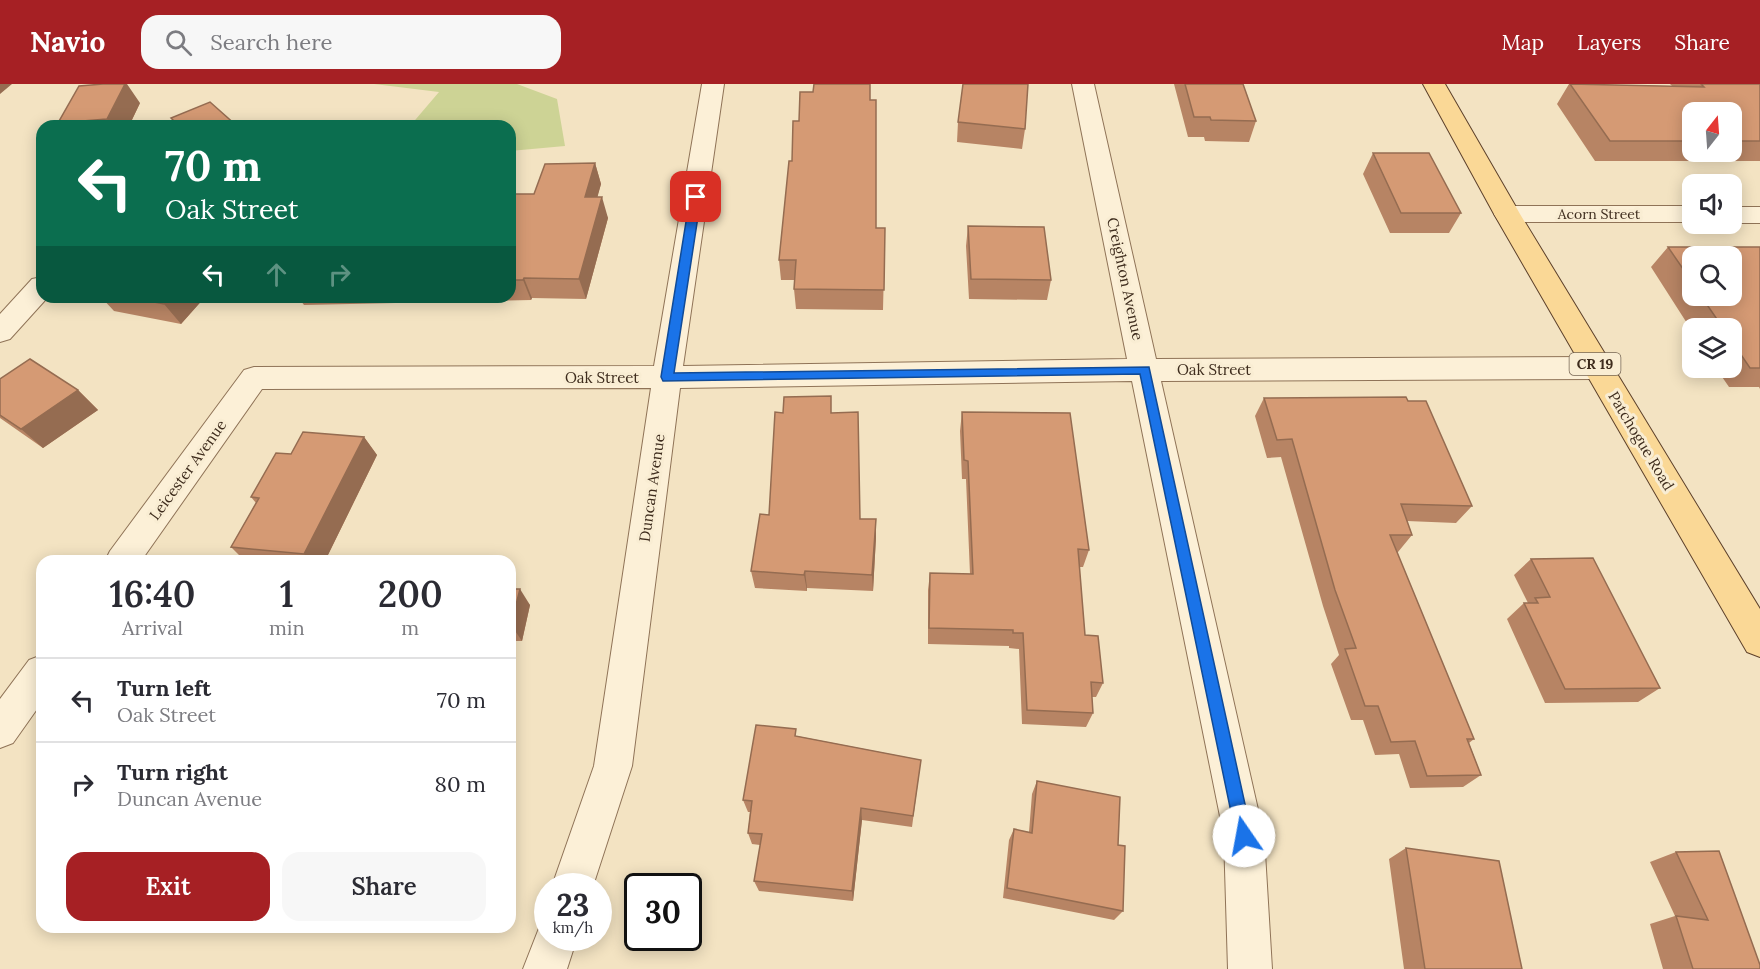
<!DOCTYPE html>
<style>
:root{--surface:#fff;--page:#f7f7f7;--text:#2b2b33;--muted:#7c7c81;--line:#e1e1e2;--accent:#a62024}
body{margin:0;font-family:Lora,serif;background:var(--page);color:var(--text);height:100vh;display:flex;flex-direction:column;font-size:22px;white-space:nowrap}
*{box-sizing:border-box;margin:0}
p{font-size:20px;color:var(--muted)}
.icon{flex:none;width:33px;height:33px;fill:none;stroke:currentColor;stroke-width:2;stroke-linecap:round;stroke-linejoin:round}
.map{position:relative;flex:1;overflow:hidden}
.drawer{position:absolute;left:36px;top:471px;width:480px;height:378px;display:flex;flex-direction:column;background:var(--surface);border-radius:18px;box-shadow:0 3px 15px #0003}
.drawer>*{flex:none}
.top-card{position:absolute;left:36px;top:36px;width:480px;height:183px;border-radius:18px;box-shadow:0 3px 15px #0003;background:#0b6e4f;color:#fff;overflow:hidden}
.needle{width:39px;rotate:17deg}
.fabs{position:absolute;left:1682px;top:18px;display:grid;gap:12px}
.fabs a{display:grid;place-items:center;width:60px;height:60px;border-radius:12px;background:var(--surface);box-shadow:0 3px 15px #0003;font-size:30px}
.speed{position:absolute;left:534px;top:789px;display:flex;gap:12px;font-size:30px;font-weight:700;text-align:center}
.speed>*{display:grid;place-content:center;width:78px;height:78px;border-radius:50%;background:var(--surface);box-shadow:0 3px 15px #0003;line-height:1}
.speed small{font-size:15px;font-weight:400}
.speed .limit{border:3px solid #111;border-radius:9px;background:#fff;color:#111}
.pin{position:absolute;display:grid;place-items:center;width:51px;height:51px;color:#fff;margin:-26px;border-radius:12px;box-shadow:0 3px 9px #0006}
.me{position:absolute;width:66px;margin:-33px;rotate:348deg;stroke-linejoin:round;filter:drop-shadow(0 0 4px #0008)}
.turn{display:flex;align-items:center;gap:21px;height:126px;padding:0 30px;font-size:27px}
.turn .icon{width:78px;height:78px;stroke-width:2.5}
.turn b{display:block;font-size:42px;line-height:51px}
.lanes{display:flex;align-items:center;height:57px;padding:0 30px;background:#0003;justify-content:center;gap:30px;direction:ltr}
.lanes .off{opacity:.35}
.eta{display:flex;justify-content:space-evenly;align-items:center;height:102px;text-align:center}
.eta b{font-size:36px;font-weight:600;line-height:42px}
.cta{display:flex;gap:12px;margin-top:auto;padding:12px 30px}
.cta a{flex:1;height:69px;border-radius:18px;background:var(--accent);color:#fff;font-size:24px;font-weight:600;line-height:69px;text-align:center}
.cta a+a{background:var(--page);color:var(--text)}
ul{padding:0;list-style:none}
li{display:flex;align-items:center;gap:18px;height:84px;padding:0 30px;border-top:2px solid var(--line)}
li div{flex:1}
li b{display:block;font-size:22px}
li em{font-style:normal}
header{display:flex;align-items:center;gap:36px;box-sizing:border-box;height:84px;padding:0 30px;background:var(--accent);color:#fff}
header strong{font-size:28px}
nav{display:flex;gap:33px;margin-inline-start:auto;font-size:21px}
.search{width:420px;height:54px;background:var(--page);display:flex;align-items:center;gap:15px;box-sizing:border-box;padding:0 21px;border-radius:18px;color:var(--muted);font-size:22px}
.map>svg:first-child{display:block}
</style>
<header>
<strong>Navio</strong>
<div class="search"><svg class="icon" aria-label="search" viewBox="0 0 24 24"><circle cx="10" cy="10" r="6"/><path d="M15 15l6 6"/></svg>Search here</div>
<nav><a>Map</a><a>Layers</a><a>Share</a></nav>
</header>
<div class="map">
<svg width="1760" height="885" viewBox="0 0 1760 885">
<rect width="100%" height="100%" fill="#f3e3c2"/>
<path fill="#cdd395" d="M374 0H517L557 15 565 62 510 67V42H410L439 8Z"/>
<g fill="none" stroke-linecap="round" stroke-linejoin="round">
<defs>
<path id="minor" d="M702 0H724L683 282 1127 275 1072 0H1094L1156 275 1598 273 1608 276 1613 284 1608 292 1598 295 1161 297 1264 752 1272 885H1228L1224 752 1132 297 680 304 632 682 593 802H552L594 682 651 304 262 305 141 477H105L110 467 244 286 254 283 654 282Z
M1507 122H1692V138H1507L1498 136 1494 130 1498 124Z
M1731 123H1760V139H1731Z
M42 193V213H48L10 255 0 258V230L32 195Z
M42 571V618L13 659 0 664V615L29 576Z
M548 836V854H577L567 885H523L541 839Z"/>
<path id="major" d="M1423 0H1445L1520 130 1760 525V573L1747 568 1494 130Z"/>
</defs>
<use href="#minor" stroke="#8f7357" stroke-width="2"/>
<use href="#major" stroke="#5d412b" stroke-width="2"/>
<use href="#minor" fill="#fcf0d7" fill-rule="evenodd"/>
<use href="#major" fill="#fad896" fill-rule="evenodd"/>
</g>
<path fill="#b78464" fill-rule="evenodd" d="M1174 0H1243L1256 37 1249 58 1205 57 1204 53H1188Z
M1569 0 1672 2 1670 0H1760V77H1595L1557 20ZM1692 28H1731V68H1692Z
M140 19 129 42H60L58 39Z
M958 38 1025 45 1022 65 957 58Z
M1373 69 1461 129 1449 149H1390L1363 90Z
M792 77 876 144H885L883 226 796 225 794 205 795 196H781L779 176Z
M595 79 601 100 597 113 608 134 586 215 532 214 531 216 304 221 298 213H510V110H534Z
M968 142 1051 196 1047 216 969 215 966 162Z
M1668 163H1760V305L1759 303H1729L1716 284H1731V244H1692V247L1651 183ZM1692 172 1731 212H1692Z
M101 213H205L181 240 114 227Z
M0 295 78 306 98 326 43 364 0 334Z
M1264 314 1408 317 1472 422 1456 439 1407 437 1412 451 1398 468H1397L1474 655 1469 659 1481 691 1463 703 1410 704 1399 670 1375 671 1363 636H1351L1331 580 1339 571 1323 522 1281 373 1267 374 1255 332Z
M962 328 1089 466 1083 483H1079L1085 551 1103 599 1096 613H1092L1093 629 1086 643 1022 640 1019 565 1009 564V562L928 560V506L930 489 970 490 966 395H962L960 347Z
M832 329 860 435H876V453L873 507 807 504V507L755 504 751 487Z
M364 353 377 371 325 477H245L231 463 256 419 251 413 291 370Z
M1531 475 1660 604 1638 618 1545 619 1507 535 1524 519H1528L1514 491Z
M510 505 530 521 522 557H510Z
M797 652 921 676 912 743 862 736 853 817 759 807 754 797 760 761 752 760 748 749 750 728H748L743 716Z
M1037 697 1118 761 1123 827 1114 836 1003 814 1009 756 1014 745 1029 748 1032 710Z
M1406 764 1522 885H1404L1389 775Z
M1676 768 1760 885H1663L1650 840 1675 832 1650 778Z"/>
<path fill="#956c51" d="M0 0H12L0 10Z
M125 0H127L140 19 129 42H111L107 35Z
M595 79 601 100 592 133 585 113Z
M602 113 608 134 586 215 579 195Z
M524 194 532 214 531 216 523 196Z
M170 213H205L181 240 164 220Z
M78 306 98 326 43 364 21 345Z
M364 353 377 371 325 477H310L304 470Z
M876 435V453L873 507 872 491Z
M805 487 807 504V507L804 491Z
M520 505 530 521 522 557 511 541Z
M861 724 862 736 853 817 852 807Z"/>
<path fill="#d59a74" stroke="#956c51" stroke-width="1.5" d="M103 0H125L107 35 58 39 79 2Z
M814 0H870V16H876V144H885L884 206 794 205 796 176H779L789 77H792L793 37H799L800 8H813Z
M963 0H1028L1025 45 958 38Z
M1185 0H1243L1256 37 1211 36 1210 33H1194Z
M1570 0 1704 3 1701 0H1760V57H1731V28H1692V57H1610Z
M210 18 237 42H179L171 34Z
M1373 69H1429L1461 129H1401Z
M595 79 585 113H602L579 195 524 194 523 196H510V110H534L545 80Z
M968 142 1044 143 1051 196 971 195Z
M1668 163H1760V284H1750L1731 256V244H1723L1701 212H1731V172H1692V198Z
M128 213H170L164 220Z
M30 275 78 306 21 345 0 331V295Z
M831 312V329L858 328 860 435H876L872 491 805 487 804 491 751 487 760 430 769 431 775 328 783 329 784 313Z
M1406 313 1408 317H1426L1472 422 1401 420 1412 451H1390L1474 655H1467L1481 691 1427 692 1415 657 1391 658 1378 622H1365L1345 565 1356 564 1335 506 1292 355 1277 356 1264 314Z
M962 328 1070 329 1089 466 1078 465 1085 551 1098 552 1103 599 1091 598 1093 629 1027 626 1023 549H1013V546L929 544 930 489 973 490 968 377 964 376Z
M303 348 364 353 304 470 231 463 259 414 251 413 276 369 291 370Z
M1593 474 1660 604 1565 605 1524 519H1538L1535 514 1550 513 1531 475Z
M510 505H520L511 541H510Z
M756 641 796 645 795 652 921 676 913 732 861 724 852 807 754 797 762 750 748 749 752 717 743 716Z
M1037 697 1120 713 1118 761 1125 762 1123 827 1007 804 1014 745 1032 749Z
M1406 764 1499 777 1522 885H1425Z
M1719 767 1760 881V885H1693L1676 832 1708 836 1676 768Z"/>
<path fill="#1a73e8" stroke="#114b97" stroke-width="1.5" d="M696 109 701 113 674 289 1149 283 1252 752 1250 758 1244 760 1238 758 1236 752 1140 290 663 297 661 293 690 113Z"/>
<g text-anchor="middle" stroke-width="6" stroke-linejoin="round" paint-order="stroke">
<g font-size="14" fill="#3e2c1d" stroke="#f9edd3">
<text x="1599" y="135">Acorn Street</text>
</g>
<rect fill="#f9edd3" stroke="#766654" stroke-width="1.5" x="1569.5" y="269" width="51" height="22" rx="4.5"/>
<g font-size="14" font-weight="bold" fill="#3e2c1d">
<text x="1595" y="285">CR 19</text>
</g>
<g font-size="15" fill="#3e2c1d" stroke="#f9edd3">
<text transform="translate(1125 195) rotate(78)" y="5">Creighton Avenue</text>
<text x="1214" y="291">Oak Street</text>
<text x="602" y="299">Oak Street</text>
<text transform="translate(1641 357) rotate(59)" y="5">Patchogue Road</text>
<text transform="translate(188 386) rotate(-54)" y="5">Leicester Avenue</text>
<text transform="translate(652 404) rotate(-82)" y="5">Duncan Avenue</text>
</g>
</g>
</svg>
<div class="fabs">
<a><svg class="needle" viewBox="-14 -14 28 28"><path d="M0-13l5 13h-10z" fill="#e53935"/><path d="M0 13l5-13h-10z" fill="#7c7c81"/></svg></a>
<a><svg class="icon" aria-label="sound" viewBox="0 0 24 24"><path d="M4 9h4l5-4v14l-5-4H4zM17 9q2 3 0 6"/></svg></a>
<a><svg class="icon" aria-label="search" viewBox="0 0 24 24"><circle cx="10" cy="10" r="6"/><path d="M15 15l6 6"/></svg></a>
<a><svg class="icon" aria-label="layers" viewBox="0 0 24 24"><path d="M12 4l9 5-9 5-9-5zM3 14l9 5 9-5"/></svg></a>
</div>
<div class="speed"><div>23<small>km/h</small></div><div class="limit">30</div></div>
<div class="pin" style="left:696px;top:113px;background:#d93025"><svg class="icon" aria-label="arrive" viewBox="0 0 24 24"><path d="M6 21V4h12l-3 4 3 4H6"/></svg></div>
<svg class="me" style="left:1244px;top:752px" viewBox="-20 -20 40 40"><circle r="19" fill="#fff"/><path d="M0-13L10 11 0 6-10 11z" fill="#1a73e8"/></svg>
<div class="top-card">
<div class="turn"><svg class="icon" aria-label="left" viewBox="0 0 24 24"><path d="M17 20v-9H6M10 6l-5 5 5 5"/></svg><div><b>70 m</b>Oak Street</div></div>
<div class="lanes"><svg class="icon" aria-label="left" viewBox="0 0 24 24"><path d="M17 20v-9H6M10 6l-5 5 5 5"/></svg><svg class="icon off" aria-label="ahead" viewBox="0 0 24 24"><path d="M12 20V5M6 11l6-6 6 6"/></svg><svg class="icon off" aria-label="right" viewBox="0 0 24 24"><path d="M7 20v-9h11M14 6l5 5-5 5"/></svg></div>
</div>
<section class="drawer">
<div class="eta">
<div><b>16:40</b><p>Arrival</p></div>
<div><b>1</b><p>min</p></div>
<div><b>200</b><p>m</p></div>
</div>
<ul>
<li><svg class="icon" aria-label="left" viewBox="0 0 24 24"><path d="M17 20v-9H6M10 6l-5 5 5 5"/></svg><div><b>Turn left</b><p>Oak Street</p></div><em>70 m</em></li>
<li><svg class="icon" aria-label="right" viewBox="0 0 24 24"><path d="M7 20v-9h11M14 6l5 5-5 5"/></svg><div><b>Turn right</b><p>Duncan Avenue</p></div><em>80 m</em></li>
</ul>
<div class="cta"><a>Exit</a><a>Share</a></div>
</section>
</div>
